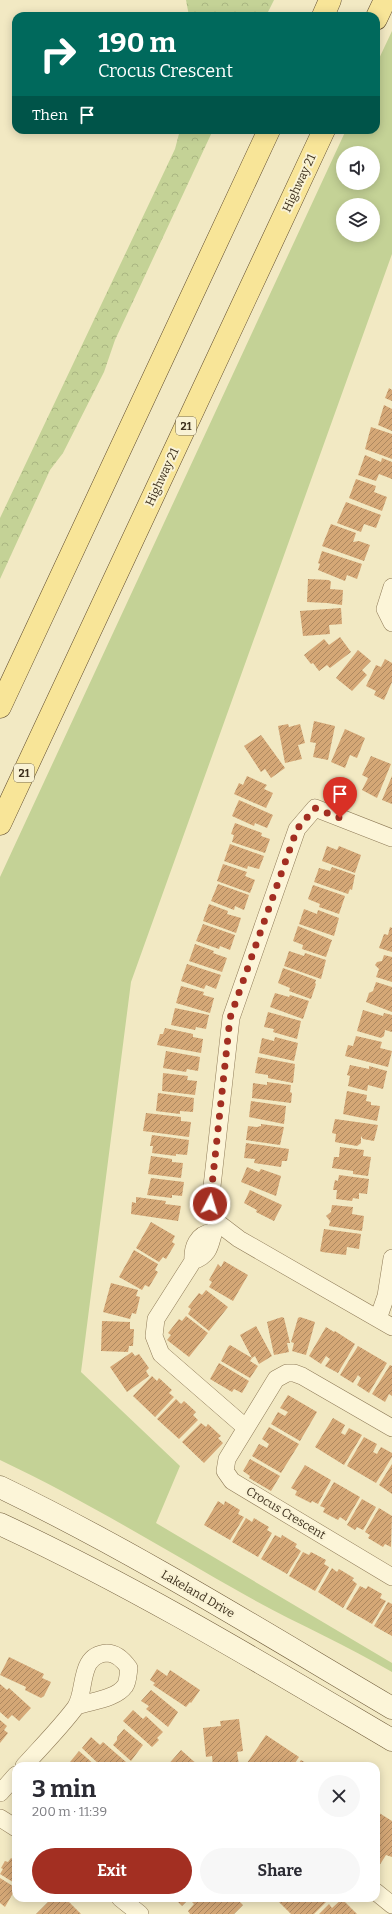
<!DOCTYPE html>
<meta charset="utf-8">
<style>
:root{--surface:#fff;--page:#f7f7f7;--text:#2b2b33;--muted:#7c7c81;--accent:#a32f22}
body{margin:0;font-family:Bitter,serif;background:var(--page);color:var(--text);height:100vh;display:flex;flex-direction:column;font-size:15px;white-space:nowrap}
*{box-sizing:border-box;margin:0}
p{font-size:13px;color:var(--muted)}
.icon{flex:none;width:22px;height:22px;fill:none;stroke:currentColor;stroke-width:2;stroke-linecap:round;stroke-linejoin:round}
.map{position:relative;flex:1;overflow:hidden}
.panel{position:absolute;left:12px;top:1762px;width:368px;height:140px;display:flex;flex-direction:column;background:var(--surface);border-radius:12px;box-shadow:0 2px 10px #0003}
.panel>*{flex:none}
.banner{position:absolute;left:12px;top:12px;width:368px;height:122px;border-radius:12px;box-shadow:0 2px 10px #0003;background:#00695c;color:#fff;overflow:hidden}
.fabs{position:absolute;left:336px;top:146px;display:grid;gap:8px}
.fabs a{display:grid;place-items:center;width:44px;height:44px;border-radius:50%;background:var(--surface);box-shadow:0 2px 10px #0003;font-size:20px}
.pin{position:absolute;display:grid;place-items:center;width:34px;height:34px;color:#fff;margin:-41px -17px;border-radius:50% 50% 50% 0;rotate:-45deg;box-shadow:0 0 4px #0007}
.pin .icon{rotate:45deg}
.me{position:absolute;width:44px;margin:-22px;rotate:5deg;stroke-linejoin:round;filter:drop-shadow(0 0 3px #0008)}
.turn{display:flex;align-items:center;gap:14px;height:84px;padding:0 20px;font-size:18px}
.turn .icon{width:52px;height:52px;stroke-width:2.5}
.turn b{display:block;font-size:28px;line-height:34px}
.then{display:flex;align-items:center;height:38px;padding:0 20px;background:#0003;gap:8px;font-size:15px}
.round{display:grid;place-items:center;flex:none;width:42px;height:42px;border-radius:21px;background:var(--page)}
.summary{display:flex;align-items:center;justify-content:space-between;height:68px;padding:0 20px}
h1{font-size:24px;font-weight:700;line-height:30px}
.cta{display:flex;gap:8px;margin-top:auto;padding:8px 20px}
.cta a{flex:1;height:46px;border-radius:24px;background:var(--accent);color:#fff;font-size:16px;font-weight:700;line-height:46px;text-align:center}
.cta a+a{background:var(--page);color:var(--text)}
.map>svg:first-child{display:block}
</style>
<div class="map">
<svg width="392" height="1914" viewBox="0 0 392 1914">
<defs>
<pattern id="forest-crowns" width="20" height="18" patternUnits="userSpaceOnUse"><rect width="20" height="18" fill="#c4d296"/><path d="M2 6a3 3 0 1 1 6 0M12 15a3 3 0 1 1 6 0" fill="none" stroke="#a9b581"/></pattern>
<pattern id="building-hatch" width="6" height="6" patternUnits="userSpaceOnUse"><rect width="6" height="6" fill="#d4a776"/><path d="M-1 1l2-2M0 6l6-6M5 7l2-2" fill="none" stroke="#ad8860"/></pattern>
</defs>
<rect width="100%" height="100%" fill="#f2e9c3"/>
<path fill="#c4d296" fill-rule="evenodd" d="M392 31V254L131 982 81 1372 180 1466 156 1523 392 1663V1672C345 1644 295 1623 247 1596 165 1550 85 1500 0 1460V877L346 130H376V65ZM343 153H373V183H343ZM343 205H373V235H343Z"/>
<path fill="url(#forest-crowns)" d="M186 0H274L266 16H189Z
M180 130H213L115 340 104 372 63 453 50 470 0 579V518L175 149Z"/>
<path fill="url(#building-hatch)" d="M389 388 392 390V401L385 398Z
M384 405 392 409V431L378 425Z
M371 427 392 434V459L365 449Z
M365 455 381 462 382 458 392 462V479L379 474 376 481 358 475Z
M356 479 376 486 374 492 387 497 382 511 349 498Z
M346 502 381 515 376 528 364 524 361 532 337 523Z
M331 524 356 533 353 542 359 541 370 545 364 561 322 546Z
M322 551 362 564 357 579 347 575 345 581 318 570 320 564 318 563Z
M308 579 329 580 331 582 330 589 343 590 342 605 327 603 307 602Z
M341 608 342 624 329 625 330 634 303 636 300 611Z
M340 637 351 652 330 668 327 665 319 671 313 663 311 664 304 655 324 639 329 645Z
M358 650 371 661 362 670 367 675 352 691 336 678Z
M385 659 392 663V682L384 700 374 695 376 691 366 686 376 665 381 667Z
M314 721 335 726 328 760 313 757 316 743 310 742Z
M288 724 289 727 300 724 305 743 298 745 302 759 285 763 278 726Z
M345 729 365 738 357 758 350 755 345 768 331 762Z
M261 735 285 768 271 778 265 769 261 772 244 746Z
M371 756 391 764 377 798 362 790 368 778 362 775Z
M247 776 267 785 264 789 273 793 266 808 234 794 239 783 243 785Z
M392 776V804L382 800Z
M239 800 273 815 267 828 255 823 254 826 232 816Z
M235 823 262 833 261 836 270 839 265 853 232 842 234 835 231 834Z
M230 844 264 856 259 869 248 866 247 869 224 861Z
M327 846 337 850 339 846 361 855 355 873 322 861Z
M223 864 247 872 245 876 255 880 250 893 217 881Z
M332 867 355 875 352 890 350 889 348 894 314 882 319 868 330 871Z
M218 884 249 895 244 910 235 906 234 910 211 901Z
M313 885 345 896 339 914 319 907 320 904 308 899Z
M209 904 228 911 227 914 241 918 236 933 203 921Z
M304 909 317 914 318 910 339 918 334 936 299 924Z
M203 924 235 935 230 950 220 946 219 949 196 941Z
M298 926 332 940 326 957 302 949 303 945 293 941Z
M390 927 392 928V952L379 948 384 934 388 935Z
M195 944 214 951 213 953 227 958 222 972 189 961Z
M289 951 304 956 305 953 326 960 321 979 284 966Z
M384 955 392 957V982L376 977 379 969 375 965 377 962 382 961Z
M187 964 221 975 216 989 206 985 204 989 181 981Z
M283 968 316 980 315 983 316 984 311 999 289 991 290 988 278 983Z
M376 982 392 987V1012L366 1002 369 993 373 991Z
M181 986 204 992 203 995 214 998 210 1013 176 1003Z
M275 993 289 997 290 995 309 1001 303 1019 270 1007Z
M175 1008 209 1015 206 1029 196 1027 195 1030 171 1025Z
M363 1010 383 1016 384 1013 392 1015V1032L385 1030 384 1036 381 1038 357 1031Z
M268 1012 301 1021 297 1039 273 1032 274 1029 264 1027Z
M165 1028 193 1034V1037L203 1039 201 1053 157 1045 160 1034H163Z
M356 1036 382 1042 380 1048 392 1051 388 1067 345 1056 348 1045 353 1046Z
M275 1037 298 1043 294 1061 259 1053 262 1038 274 1041Z
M166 1051 200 1057 198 1071 187 1069 186 1072 163 1068Z
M258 1057 295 1064 293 1083 268 1078V1075L255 1073Z
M350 1065 369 1069V1066L387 1071 383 1089 368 1085 367 1091 348 1086 350 1076 347 1075Z
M163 1073 188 1076 187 1080 197 1081 195 1095 162 1091Z
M267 1082 291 1085 290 1092 292 1093 291 1103 252 1098 253 1083 267 1085Z
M347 1091 367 1095 366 1101 371 1102V1105L380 1106 377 1121 343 1114Z
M158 1093 194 1098 193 1112 180 1111V1114L156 1111Z
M251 1101 286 1106 284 1124 249 1117Z
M146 1113 181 1117V1121L191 1122 189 1137 143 1131Z
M335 1119 378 1125 374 1141 363 1139 361 1136V1143L357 1146 335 1142 336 1134 332 1133Z
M261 1124 284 1127 280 1145 246 1140 248 1126 257 1127 261 1126Z
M152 1135 189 1140 187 1155 176 1154V1156L152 1153 153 1146H150Z
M246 1143 289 1149 287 1161H282L281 1167 254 1163 255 1159 244 1158Z
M340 1147 364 1150 363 1156 371 1157 368 1176 353 1174V1171L332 1168 334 1157H339Z
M151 1156 172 1159V1162L183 1163 181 1178 148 1174Z
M247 1167 259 1172 261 1169 281 1176 276 1196 241 1182Z
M339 1175 369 1179 367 1194 359 1193V1199L353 1198 352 1201 336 1199 337 1190H333L335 1180 338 1181Z
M151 1178 184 1182 182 1196 172 1195V1198L147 1195Z
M250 1190 282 1205 274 1221 256 1212 257 1210 244 1203Z
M136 1197 166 1201 165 1204 181 1206 178 1221 131 1214 132 1202 136 1203Z
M332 1205 353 1207 352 1214 364 1216 362 1231 329 1226 330 1221 326 1216 331 1212Z
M151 1222 175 1236 172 1242 175 1244 166 1259 163 1257 159 1262 136 1248Z
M324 1229 361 1234 359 1249 347 1247 346 1255 322 1252 320 1251Z
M134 1250 158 1264 155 1270 158 1272 149 1287 145 1285 142 1290 119 1277Z
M224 1261 248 1275 233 1301 209 1287 212 1282 209 1280 218 1264 221 1267Z
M111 1283 138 1290 136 1296 140 1297 136 1314 132 1313 130 1319 103 1312Z
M206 1290 228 1307 209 1331 188 1314 191 1309 188 1307 199 1293 202 1295Z
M186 1316 208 1333 189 1357 167 1340 171 1335 168 1333 179 1319 182 1321Z
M282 1317 284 1318 290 1343H287L289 1352 274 1355 267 1322Z
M300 1317 315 1322 306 1355 292 1351 294 1343 291 1342 298 1318Z
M102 1321 130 1322V1329H134L133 1346H129L128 1352 101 1351Z
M256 1326 272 1356 259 1364 255 1356 252 1358 240 1335Z
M326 1327 334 1332 335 1331 355 1344 338 1373 325 1366 330 1359 326 1356 321 1364 309 1356Z
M230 1345 252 1358 250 1361 258 1366 250 1378 221 1361 228 1347Z
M358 1346 387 1363 369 1393 357 1385 361 1378 358 1375 353 1383 340 1375Z
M132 1352 135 1356 139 1354 149 1368 146 1371 149 1376 127 1392 110 1367Z
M219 1363 249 1381 242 1393 234 1389 232 1392 210 1379Z
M390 1365 392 1366V1396L389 1394 385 1402 372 1394Z
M152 1376 157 1381 159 1378 172 1390 169 1393 174 1397 155 1417 133 1396Z
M288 1395 317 1412 300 1441 271 1424 278 1412 285 1416 288 1412 280 1408Z
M176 1399 181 1404 184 1401 196 1412 193 1415 198 1420 179 1439 157 1419Z
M333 1418 345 1425 341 1433 345 1435 349 1428 362 1435 344 1465 315 1447Z
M201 1423 206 1427 208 1424 221 1436 218 1438 223 1443 204 1463 182 1442Z
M269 1427 299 1444 281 1473 252 1456 259 1444 267 1448 269 1444 262 1439Z
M364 1437 377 1444 373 1452 377 1454 381 1447 392 1453V1457L376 1483 347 1466Z
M250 1459 280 1476 271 1491 249 1478 250 1476 243 1471Z
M392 1464V1494L379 1485Z
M305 1465 331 1480 318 1504 312 1501 311 1503 295 1495 297 1491 291 1488Z
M334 1482 360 1497 346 1521 340 1517 338 1520 323 1512 325 1508 320 1506Z
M362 1499 376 1507 363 1530 357 1527 355 1530 347 1525Z
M218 1501 224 1505 225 1501 240 1510 238 1514 244 1517 230 1540 204 1525Z
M379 1508 392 1516 391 1547 385 1544 383 1547 368 1538 370 1535 365 1532Z
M246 1518 252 1522 254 1518 269 1527 267 1530 272 1533 258 1557 232 1542Z
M275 1535 281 1538 282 1535 297 1544 295 1547 301 1551 287 1574 261 1559Z
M303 1552 309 1555 311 1552 326 1560 324 1564 329 1567 315 1591 289 1576Z
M332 1568 337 1572 339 1569 354 1578 352 1580 357 1584 343 1608 318 1592Z
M360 1586 366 1589 368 1586 382 1594 380 1598 386 1601 372 1624 346 1609Z
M388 1602 392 1604V1636L374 1626Z
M9 1657 44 1674 42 1678 51 1682 44 1696 41 1698 25 1690 26 1687 0 1675Z
M157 1669 167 1676 170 1670 200 1690 191 1703 190 1702 186 1707 153 1685 155 1683 150 1680Z
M0 1684 7 1690 9 1688 31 1708 19 1721 12 1715 8 1719 0 1712Z
M151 1690 178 1712 168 1727 146 1709 149 1706 141 1701Z
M133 1710 143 1719 146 1716 163 1732 157 1738 159 1740 152 1747 123 1721Z
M239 1719 243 1751 237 1752 239 1765 213 1766 212 1756 206 1757 203 1728 221 1726 220 1721Z
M0 1720 7 1726 4 1730 8 1733 0 1743Z
M124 1729 143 1745 131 1761 113 1745 117 1740V1737Z
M266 1735 299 1757 293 1766H251L247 1763Z
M91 1737 100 1745 103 1742 126 1762 123 1766H101L82 1748Z
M181 1750 199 1766H167Z
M79 1751 96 1766H74L70 1762Z
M301 1760 311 1766H297Z
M376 1811 392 1821V1857L386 1855 379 1866 376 1865Z
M11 1858 16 1861V1884L0 1874 3 1869 1 1868 5 1861 8 1862Z
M0 1878 16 1888 5 1907 0 1903Z
M56 1898H65L81 1914H36L50 1900 52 1902Z
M174 1898H190L182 1906Z
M194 1898H236L243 1905 234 1914H190L188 1911 194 1904 191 1901Z
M275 1898H330L314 1914H291Z
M342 1899 357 1914H319L329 1904 332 1908Z"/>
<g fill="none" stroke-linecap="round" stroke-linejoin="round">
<defs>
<path id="street" d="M392 587 385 609 392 623
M392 838 315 808 297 829 231 1018 210 1204 218 1223 239 1239 392 1327
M213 1232C197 1234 192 1247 193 1261L156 1319 154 1336 161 1354 245 1427
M193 1261C214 1254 209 1239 217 1224
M378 1319 386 1296 392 1258
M392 1428 302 1376 294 1373H287L276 1379 227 1459 225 1471 232 1481 392 1577
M24 1766C41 1747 60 1728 75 1708 87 1692 77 1655 107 1653 116 1653 124 1661 129 1668 128 1674 128 1682 125 1686 116 1699 91 1701 77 1706
M0 1793 16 1775
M0 1818 16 1828
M376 1892 392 1905
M120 1898 140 1914"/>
<path id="secondary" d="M0 1487C135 1552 263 1632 392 1708
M0 1524C136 1587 263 1664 392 1740"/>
<path id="primary" d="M323 16 330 0
M376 19 385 0
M0 707 269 130
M0 824 324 130"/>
</defs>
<use href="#street" stroke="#8f7b58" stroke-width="18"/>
<use href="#secondary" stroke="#705c3b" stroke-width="23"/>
<use href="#primary" stroke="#5c482c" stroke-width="23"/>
<use href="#street" stroke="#fcf5d8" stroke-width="17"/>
<use href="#secondary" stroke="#fcf5d8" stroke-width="22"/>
<use href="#primary" stroke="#f8e598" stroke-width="22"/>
</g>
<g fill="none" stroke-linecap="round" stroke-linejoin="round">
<path stroke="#a32f22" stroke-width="7" stroke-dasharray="0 12.6" d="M210 1204 230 1018 297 829 315 808 340 818"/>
</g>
<g text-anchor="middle" stroke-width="4" stroke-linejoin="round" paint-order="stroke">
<g fill="#f9f2d4" stroke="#756a54" stroke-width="1">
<rect x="176" y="417" width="20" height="18" rx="3"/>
<rect x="14" y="764" width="20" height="18" rx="3"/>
</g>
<g font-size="11" font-weight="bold" fill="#3d301d">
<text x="186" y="430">21</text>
<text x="24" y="777">21</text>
</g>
<g font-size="12" fill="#3d301d" stroke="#f9f2d4">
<text transform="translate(299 183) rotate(-65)" y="4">Highway 21</text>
<text transform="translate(162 477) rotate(-65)" y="4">Highway 21</text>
<text transform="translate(286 1513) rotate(31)" y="4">Crocus Crescent</text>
<text transform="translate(198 1594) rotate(30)" y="4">Lakeland Drive</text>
</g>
</g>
</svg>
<div class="fabs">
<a><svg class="icon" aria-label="sound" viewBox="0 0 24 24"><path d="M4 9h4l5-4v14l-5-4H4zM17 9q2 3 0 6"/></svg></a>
<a><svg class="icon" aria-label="layers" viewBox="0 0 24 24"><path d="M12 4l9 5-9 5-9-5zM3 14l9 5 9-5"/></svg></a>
</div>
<div class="pin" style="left:340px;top:818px;background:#d93025"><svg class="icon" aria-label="arrive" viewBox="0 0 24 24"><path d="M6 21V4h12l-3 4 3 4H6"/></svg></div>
<svg class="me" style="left:210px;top:1204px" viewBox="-20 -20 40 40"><circle r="17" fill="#a32f22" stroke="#fff" stroke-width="3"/><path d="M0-11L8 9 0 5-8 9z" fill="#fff"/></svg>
<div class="banner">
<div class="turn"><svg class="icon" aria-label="right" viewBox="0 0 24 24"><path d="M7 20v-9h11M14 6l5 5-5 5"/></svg><div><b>190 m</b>Crocus Crescent</div></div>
<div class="then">Then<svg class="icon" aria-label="arrive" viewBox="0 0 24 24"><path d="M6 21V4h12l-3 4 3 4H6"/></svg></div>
</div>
<section class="panel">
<div class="summary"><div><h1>3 min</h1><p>200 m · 11:39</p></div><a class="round"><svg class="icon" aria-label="close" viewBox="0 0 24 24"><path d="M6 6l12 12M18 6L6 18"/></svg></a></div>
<div class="cta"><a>Exit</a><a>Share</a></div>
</section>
</div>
